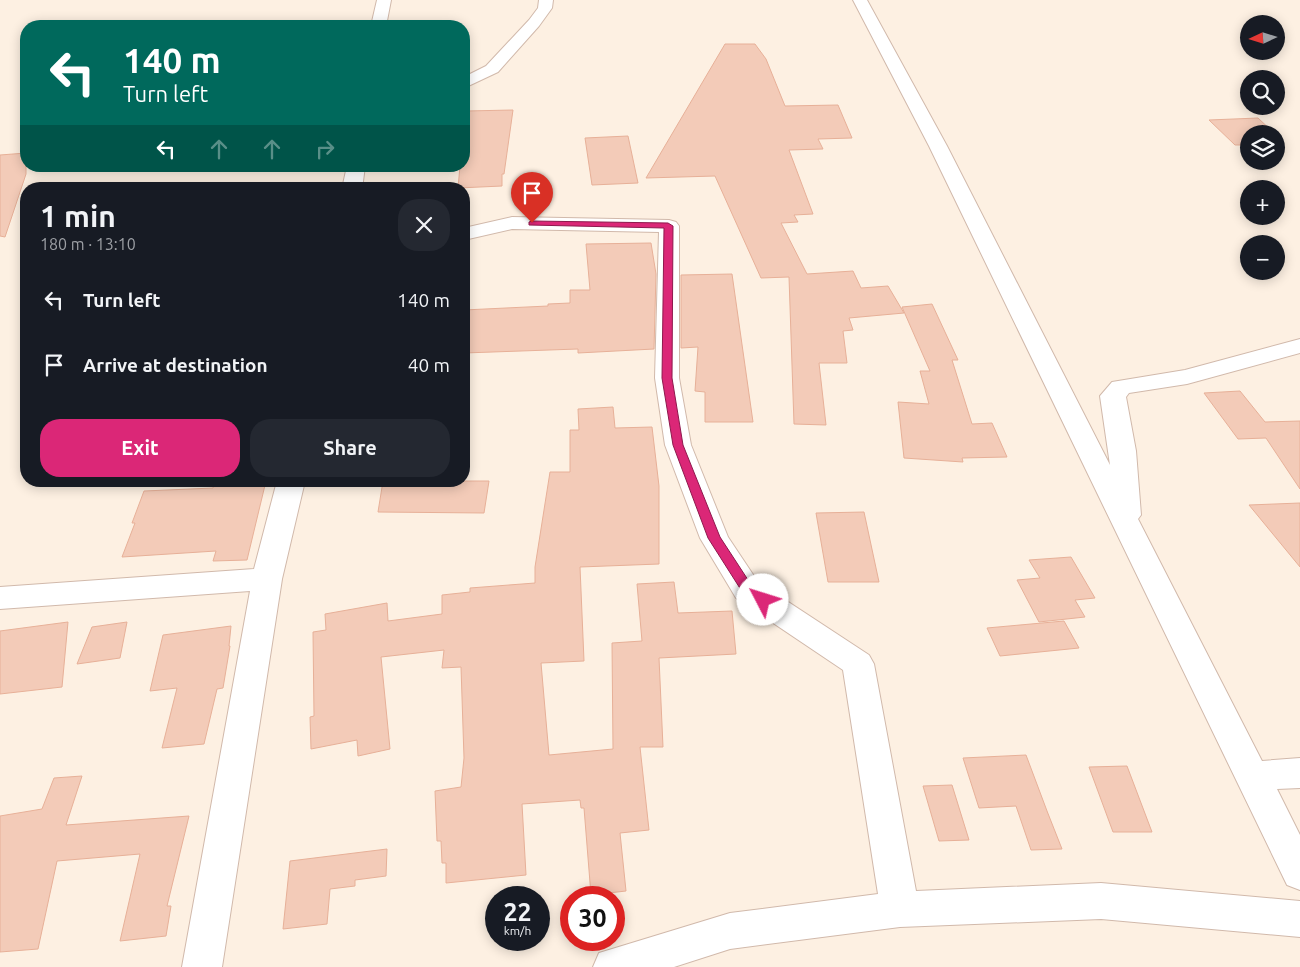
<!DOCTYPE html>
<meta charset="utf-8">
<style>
:root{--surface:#171b24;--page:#242831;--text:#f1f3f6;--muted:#9ea1a6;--accent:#db2777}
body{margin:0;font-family:Ubuntu,sans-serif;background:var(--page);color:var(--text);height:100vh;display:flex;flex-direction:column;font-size:19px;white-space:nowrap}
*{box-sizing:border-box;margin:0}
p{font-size:16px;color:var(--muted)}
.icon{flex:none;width:28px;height:28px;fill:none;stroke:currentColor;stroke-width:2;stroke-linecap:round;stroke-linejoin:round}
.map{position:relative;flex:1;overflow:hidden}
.side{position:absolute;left:20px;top:182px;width:450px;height:305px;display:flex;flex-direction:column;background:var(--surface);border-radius:20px;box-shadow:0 2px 12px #0003}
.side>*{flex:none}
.guide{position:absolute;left:20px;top:20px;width:450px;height:152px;border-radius:20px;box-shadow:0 2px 12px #0003;background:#00695c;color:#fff;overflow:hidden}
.needle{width:32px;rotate:266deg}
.tools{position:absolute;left:1240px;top:15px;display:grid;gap:10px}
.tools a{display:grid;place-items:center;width:45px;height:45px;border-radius:50%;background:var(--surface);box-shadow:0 2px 12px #0003;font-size:25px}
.speed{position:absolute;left:485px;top:886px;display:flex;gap:10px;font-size:25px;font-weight:700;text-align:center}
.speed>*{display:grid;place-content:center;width:65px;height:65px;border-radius:50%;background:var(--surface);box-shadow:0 2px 12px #0003;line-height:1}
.speed small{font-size:12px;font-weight:400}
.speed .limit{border:8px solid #d22;background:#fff;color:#111}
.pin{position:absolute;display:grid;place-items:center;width:42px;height:42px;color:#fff;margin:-51px -21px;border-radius:50% 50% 50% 0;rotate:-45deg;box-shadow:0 0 5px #0007}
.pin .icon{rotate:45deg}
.me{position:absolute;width:55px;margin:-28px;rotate:310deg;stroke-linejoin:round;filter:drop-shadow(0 0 4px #0008)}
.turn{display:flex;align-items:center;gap:18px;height:105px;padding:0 20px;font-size:22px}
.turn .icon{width:65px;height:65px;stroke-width:2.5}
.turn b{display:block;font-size:35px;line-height:42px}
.lanes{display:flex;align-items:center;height:48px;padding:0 20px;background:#0003;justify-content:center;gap:25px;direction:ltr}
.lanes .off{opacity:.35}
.round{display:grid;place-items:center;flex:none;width:52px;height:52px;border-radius:20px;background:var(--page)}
.headline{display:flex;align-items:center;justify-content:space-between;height:85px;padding:0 20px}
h1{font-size:30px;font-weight:700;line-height:38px}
.button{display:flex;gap:10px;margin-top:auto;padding:10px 20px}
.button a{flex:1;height:58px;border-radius:20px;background:var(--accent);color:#fff;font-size:20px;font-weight:700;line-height:58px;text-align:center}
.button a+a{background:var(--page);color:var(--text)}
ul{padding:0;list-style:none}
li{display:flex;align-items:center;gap:15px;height:65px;padding:0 20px}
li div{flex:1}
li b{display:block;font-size:19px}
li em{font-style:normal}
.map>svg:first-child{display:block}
</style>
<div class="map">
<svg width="1300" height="967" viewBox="0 0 1300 967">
<rect width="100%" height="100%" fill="#fdf0e2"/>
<path fill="#f3cbb8" stroke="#e7b098" d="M725 44H755L766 59 785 106 838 105 852 138 818 139 823 149 789 150 813 214 794 215 798 222 781 223 807 274 853 271 861 288 888 286 904 313 849 318 853 330 843 331 847 363H819L826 425 794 424 789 277 761 278 715 176 646 178Z
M513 110 504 174H502V186L458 188 460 166H464V135L466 111Z
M1258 118 1275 134H1249V145H1235L1209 120Z
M628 136 638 183 592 185 585 138Z
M26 153V174L5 237 0 236V155Z
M651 243 656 274 654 349 578 353V349L464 353V310L548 306V304L570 303V290H590L586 244Z
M732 274 753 422H705V392L695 391 698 347 681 348V275Z
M932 304 958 360H952L972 424 992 423 1007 457 962 458 963 462 904 458 898 402 929 404 920 371H930L902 307Z
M1240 391 1265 422 1300 421V489L1266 438 1238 439 1204 393Z
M613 407 615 428 652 427 659 486V564L580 567 584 661 541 663 549 755 613 749 612 643 642 641 637 584 674 582 678 613 732 611 736 654 659 658 663 747H640L649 830 620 833 626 891 591 895 584 808H581L580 800 522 804 526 875 446 883V863H442L441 841H437L435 791 461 787 464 758 461 667 442 668 444 650 381 657 390 749 358 756 357 740 311 749 310 717 314 716 313 632 326 630 325 614 387 603 388 621 442 614V595L470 592V588L535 583V567L550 472H570V430H579L578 409Z
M215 481H266L247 560 213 561 216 551 122 557 135 523H132L144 491 213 488Z
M383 481H489L484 513 378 512Z
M1300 503V567L1249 505Z
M864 512 879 582H828L816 513Z
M1071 557 1095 598 1075 600 1085 617 1039 622 1017 580 1040 578 1029 560Z
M1064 621 1079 648 1000 656 987 628Z
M68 622 62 687 0 694V631Z
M127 622 120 658 77 664 92 627Z
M231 626 229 646H230L223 688 217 689 204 744 162 748 177 688 150 691 163 635Z
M1026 755 1047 811 1062 849 1031 850 1016 806 979 808 963 758Z
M1127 766 1152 832H1113L1089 767Z
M82 776 66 825 189 816 167 906H171L166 936 120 941 140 854 57 861 38 949 0 952V816L42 809 54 778Z
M952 785 969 840 939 841 923 786Z
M387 849 386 876 355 880V886L330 889 327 924 283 929 290 861Z"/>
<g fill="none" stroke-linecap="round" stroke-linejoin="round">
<defs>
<path id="minor" d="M377 0H391L386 26H371Z
M539 0H553L552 8 539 26 498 72 464 88V77L486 66 529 20 538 8Z
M853 0H867L947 146 1110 465 1100 396 1112 382 1185 370 1300 339V353L1187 384 1129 393 1126 397 1136 451 1141 515 1138 519 1262 761 1300 758V788L1277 789 1300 835V890L1287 885 929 146Z
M347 166H365L362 189H342Z
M512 217 669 220 676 222 679 226V378L691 445 728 537 758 582 869 655 874 664 916 891 1101 883 1300 901V937L1101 919 900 927 730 949 674 967H593L599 953 730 913 878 894 843 670 736 598 700 538 665 445 655 378 659 232 512 229 464 240V228Z
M277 481H305L282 579 222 967H182L250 591 0 609V587L254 569Z"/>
</defs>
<use href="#minor" stroke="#d1b9ab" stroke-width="2"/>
<use href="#minor" fill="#fff" fill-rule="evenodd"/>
</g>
<path fill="#db2777" stroke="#8e194d" d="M532 221 668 223 673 226 672 378 683 445 720 537 752 586 769 600 767 603H759L743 593 708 538 673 445 662 378 664 228 529 225V222Z"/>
</svg>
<div class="tools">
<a><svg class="needle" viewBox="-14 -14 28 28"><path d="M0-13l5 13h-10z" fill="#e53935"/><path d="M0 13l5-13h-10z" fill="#9ea1a6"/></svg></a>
<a><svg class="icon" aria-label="search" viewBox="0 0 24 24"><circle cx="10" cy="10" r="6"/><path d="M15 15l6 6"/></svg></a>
<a><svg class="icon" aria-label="layers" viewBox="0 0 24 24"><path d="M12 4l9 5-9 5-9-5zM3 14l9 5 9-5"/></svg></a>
<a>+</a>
<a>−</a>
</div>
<div class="speed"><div>22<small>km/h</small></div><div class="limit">30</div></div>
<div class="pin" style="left:532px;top:223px;background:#d93025"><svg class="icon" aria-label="arrive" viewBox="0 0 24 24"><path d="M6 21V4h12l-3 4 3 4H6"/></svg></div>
<svg class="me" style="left:763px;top:600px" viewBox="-20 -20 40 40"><circle r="19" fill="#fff"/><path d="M0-13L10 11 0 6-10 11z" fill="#db2777"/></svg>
<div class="guide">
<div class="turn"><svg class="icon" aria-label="left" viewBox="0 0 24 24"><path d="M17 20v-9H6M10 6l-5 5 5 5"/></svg><div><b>140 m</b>Turn left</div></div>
<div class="lanes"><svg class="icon" aria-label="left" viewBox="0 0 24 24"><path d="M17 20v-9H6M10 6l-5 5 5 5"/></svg><svg class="icon off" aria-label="ahead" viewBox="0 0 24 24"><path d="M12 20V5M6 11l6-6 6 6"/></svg><svg class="icon off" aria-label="ahead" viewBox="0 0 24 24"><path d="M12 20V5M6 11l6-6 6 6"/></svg><svg class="icon off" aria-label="right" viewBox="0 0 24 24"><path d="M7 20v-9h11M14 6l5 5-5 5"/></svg></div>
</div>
<section class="side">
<div class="headline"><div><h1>1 min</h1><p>180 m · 13:10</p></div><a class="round"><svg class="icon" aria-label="close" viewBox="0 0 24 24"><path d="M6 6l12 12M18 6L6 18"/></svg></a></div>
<ul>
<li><svg class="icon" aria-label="left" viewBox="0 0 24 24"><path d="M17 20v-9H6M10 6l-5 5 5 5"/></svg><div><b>Turn left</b></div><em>140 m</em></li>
<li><svg class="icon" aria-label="arrive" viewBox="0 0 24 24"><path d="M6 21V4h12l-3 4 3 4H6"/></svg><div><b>Arrive at destination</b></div><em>40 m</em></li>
</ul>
<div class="button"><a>Exit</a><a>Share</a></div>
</section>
</div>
